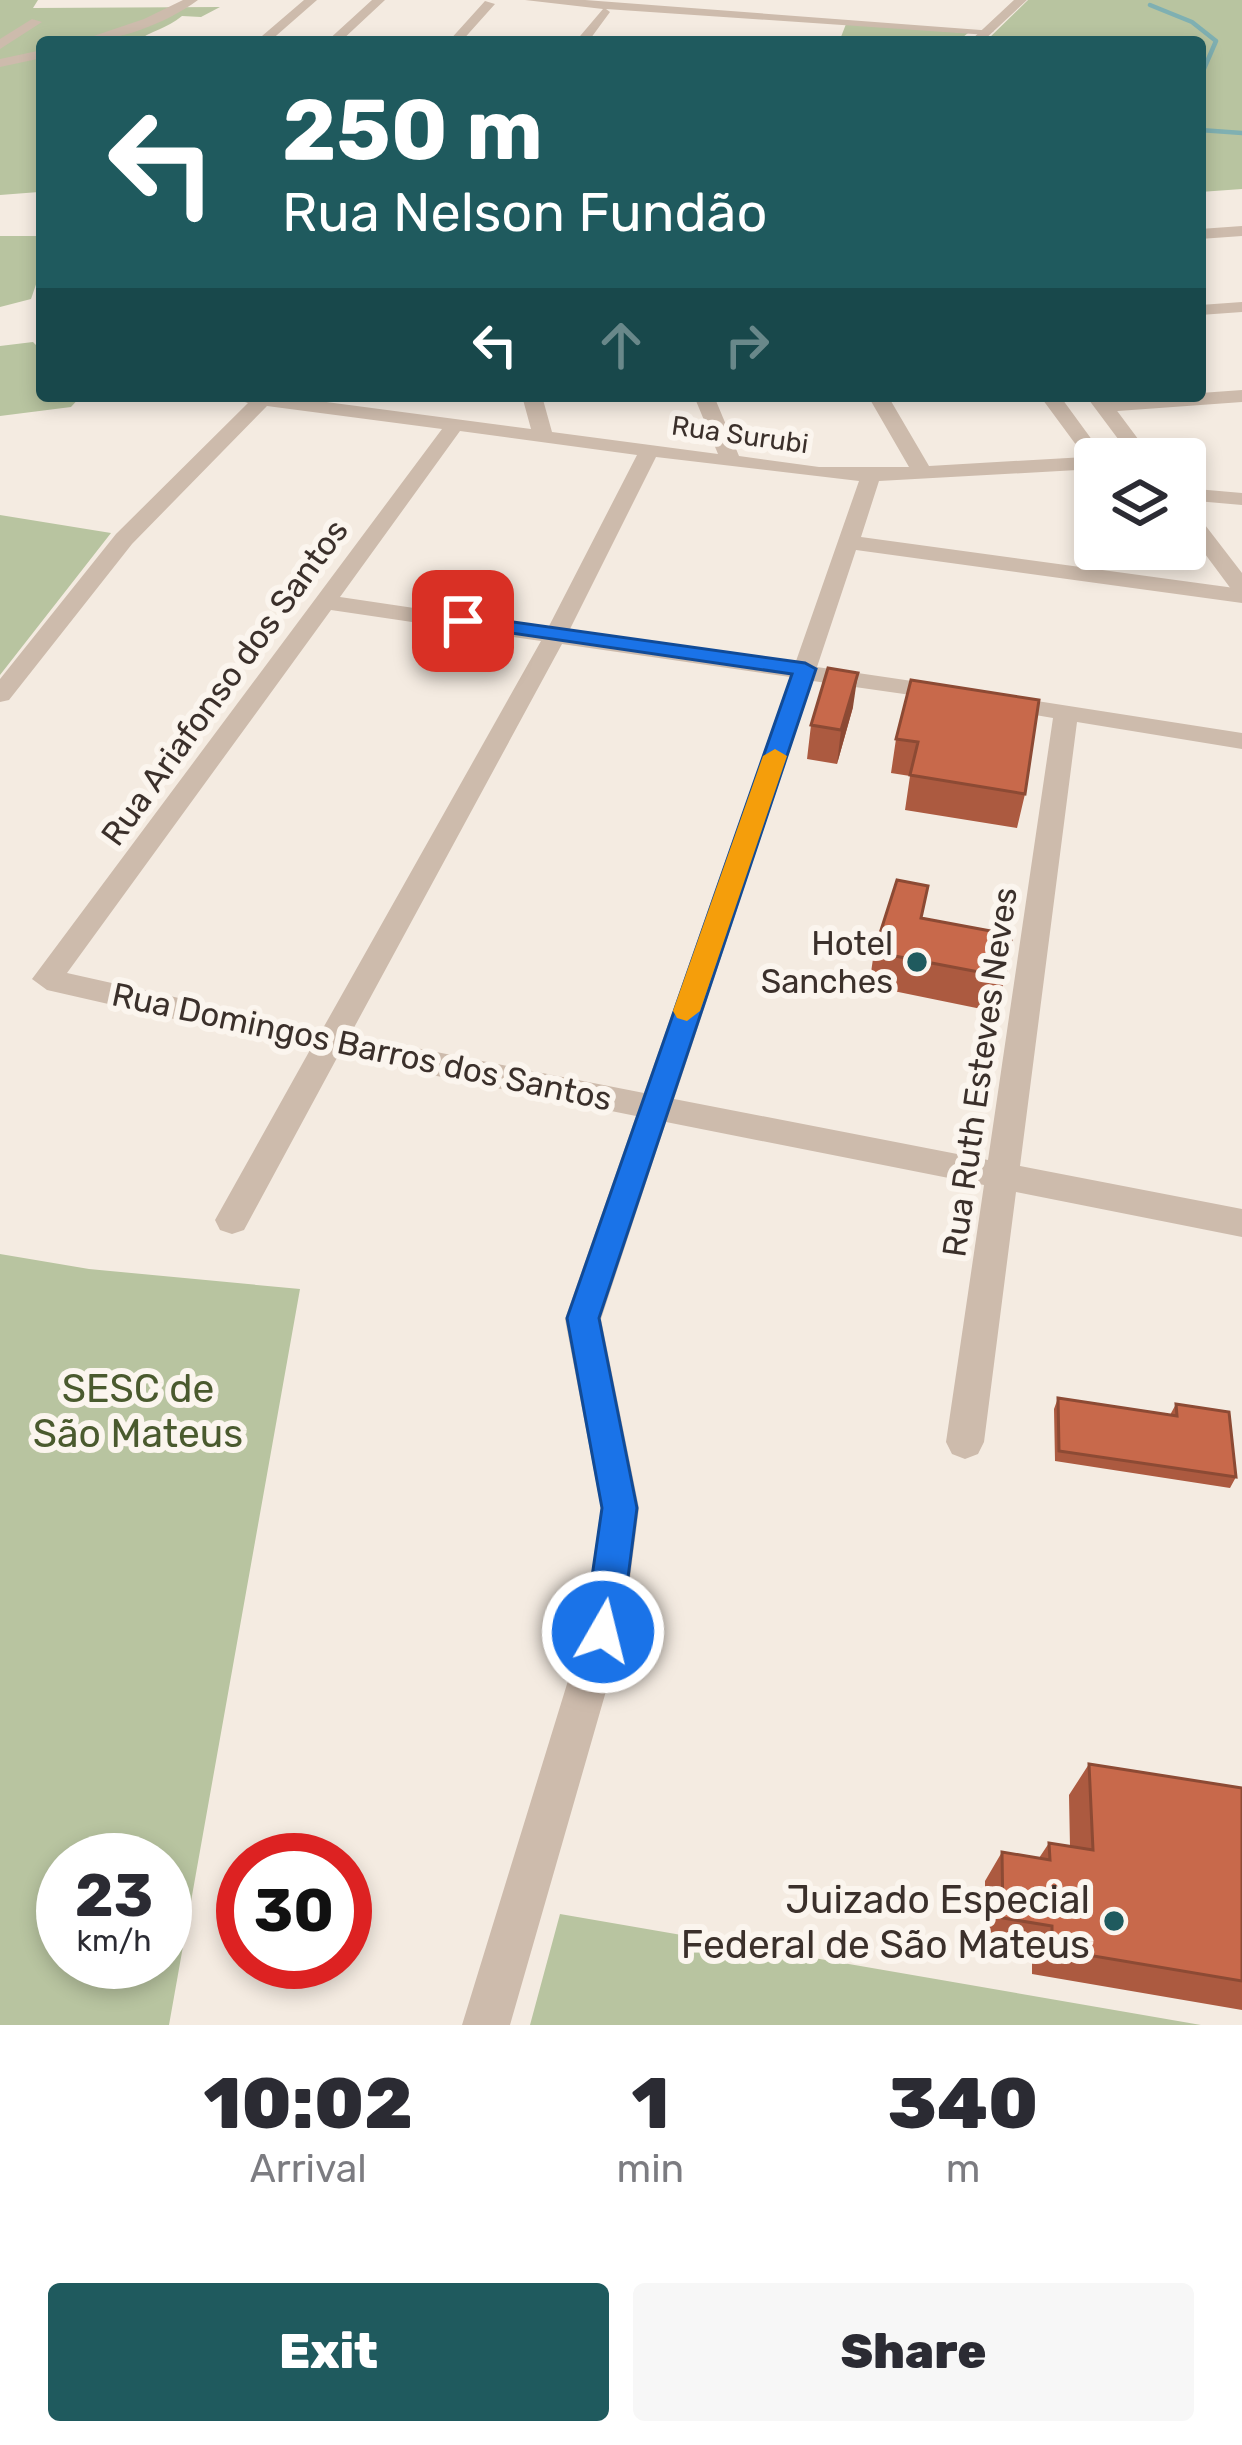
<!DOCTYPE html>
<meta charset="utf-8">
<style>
:root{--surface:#fff;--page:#f7f7f7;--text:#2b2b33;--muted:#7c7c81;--accent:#1f5a5e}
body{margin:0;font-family:Rubik,sans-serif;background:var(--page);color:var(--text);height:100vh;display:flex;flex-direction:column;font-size:45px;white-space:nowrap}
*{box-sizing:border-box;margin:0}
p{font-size:39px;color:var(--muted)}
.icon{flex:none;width:66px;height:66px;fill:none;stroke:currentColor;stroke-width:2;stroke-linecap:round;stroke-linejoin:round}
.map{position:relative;height:2025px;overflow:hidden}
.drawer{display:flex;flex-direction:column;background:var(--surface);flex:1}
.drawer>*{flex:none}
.top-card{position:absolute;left:36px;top:36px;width:1170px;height:366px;border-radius:12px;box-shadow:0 6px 18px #0003;background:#1f5a5e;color:#fff;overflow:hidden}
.buttons{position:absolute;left:1074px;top:438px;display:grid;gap:24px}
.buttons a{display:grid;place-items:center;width:132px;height:132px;border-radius:12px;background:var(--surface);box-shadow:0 6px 18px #0003;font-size:60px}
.speed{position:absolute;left:36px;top:1833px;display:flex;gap:24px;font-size:60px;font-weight:700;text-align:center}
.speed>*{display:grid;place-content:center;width:156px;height:156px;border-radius:50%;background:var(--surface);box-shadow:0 6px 18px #0003;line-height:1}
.speed small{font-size:30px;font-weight:400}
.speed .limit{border:18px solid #d22;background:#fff;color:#111}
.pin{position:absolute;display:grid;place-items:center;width:102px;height:102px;color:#fff;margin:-51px;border-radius:24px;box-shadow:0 6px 18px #0006}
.me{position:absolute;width:132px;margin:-66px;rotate:8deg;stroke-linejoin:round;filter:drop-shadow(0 0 9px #0008)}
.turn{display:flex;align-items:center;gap:42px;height:252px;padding:0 48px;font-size:54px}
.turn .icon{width:156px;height:156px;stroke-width:2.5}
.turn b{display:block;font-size:84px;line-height:102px}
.lanes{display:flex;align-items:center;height:114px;padding:0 48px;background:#0003;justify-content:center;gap:60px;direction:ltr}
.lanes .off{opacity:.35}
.eta{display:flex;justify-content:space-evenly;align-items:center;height:204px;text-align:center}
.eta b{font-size:72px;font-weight:800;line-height:84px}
.button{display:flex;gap:24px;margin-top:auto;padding:24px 48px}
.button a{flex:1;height:138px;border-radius:12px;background:var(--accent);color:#fff;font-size:48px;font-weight:800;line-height:138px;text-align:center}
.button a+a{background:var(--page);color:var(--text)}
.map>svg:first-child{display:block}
</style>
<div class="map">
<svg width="1242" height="2025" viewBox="0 0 1242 2025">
<rect width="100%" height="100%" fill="#f4ebe1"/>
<path fill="#b8c4a0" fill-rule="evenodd" d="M0 0H38L33 8 220 7 201 17 182 16C167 29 151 30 136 42H42L39 192 0 195Z
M1028 0H1242V189L1200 192V42H985Z
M846 24 968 33 957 42H839Z
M0 236H42V267L31 299 0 307Z
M33 342 42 351V396H81L71 407 0 416V346Z
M0 515 111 533 0 675Z
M0 1254 89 1269 300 1289 169 2025H0ZM63 1860H165V1962H63Z
M560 1914 1201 2025H530Z"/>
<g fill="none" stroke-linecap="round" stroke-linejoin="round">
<path stroke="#7fb0b2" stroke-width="4.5" d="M1150 5 1192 22 1216 41 1200 78
M1200 130 1242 133"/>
<path fill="#cdbbac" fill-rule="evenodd" d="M183 0H198C165 24 117 42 76 42L144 19Z
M304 0H317L269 42H255Z
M372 0H385L340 42H326Z
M525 0H585L994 31 988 35 606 9 610 12 588 42H575L603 9Z
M485 1 495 4 461 42H448Z
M32 19 42 22 0 49V39Z
M42 50V58L0 67V59Z
M1242 226V236L1200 239V229Z
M1242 302V312L1200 315V305Z
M1242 390V402L1104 412 1094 406 1104 400Z
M227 396H281L531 429 522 396H542L552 432 718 454 694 396H714L739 456 819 467H909L868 396H888L929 466 1085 457 1040 396H1060L1106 459H1095V469L879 481 861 537 1242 589V603L856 550 817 667 946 686 958 693 946 700 813 681 674 1099 988 1160 1053 718 999 709 987 702 999 695 1242 733V749L1077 722 1020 1166 1242 1209V1237L1016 1192 984 1442 978 1454 965 1459 952 1454 946 1442 984 1185 666 1122 601 1319 639 1508 623 1632 510 2025H462L583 1632 601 1508 565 1319 636 1116 338 1056 244 1230 232 1234 220 1230 215 1220 310 1050 47 990 32 979 442 429 267 406 132 544 9 700 0 702V679L116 534 248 403ZM460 431 637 455 548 628 340 597ZM656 457 859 481 795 664 569 631ZM331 610 541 641 322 1030 67 973ZM562 644 790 677 644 1093 350 1035Z
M1185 488 1242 493V505L1185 500Z"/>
<path fill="#cdbbac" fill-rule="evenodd" d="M1014 0H1027L982 42H969Z
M1086 396H1106L1153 459H1133Z
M1185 506 1192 508 1242 573V595L1234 593 1185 527Z"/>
</g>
<path fill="#ac5a40" d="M911 680 1025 794 1017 828 905 810 910 776 891 773 896 739Z
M853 707 837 764 807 759 811 725Z
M922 918 1005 977 996 1012 869 986 874 952Z
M1058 1398 1170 1415 1176 1404 1236 1477 1230 1488 1055 1461 1054 1409Z
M1089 1764 1242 1788V2010L1032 1974V1952L985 1944V1881L1002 1852 1039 1858 1049 1843 1070 1847 1069 1795Z"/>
<path fill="#8c4a34" d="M858 673 853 707 837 764 841 730Z"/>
<path fill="#c8694b" stroke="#8c4a34" stroke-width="3" d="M828 668 858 673 841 730 811 725Z
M911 680 1039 700 1025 794 910 775 918 742 896 739Z
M897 880 928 886 921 918 1012 935 1005 977 874 952Z
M1058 1398 1177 1416 1176 1404 1229 1412 1236 1477 1059 1451Z
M1089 1764 1242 1788V1981L1052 1949V1926L1003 1918 1002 1852 1050 1860 1049 1843 1093 1850Z"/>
<path fill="#1a73e8" stroke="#114b97" stroke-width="3" d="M463 615 805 663 816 669 599 1318 637 1508 621 1632 616 1645 603 1651 590 1645 584 1632 602 1508 567 1318 792 674 456 625V617Z"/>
<path fill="#f59e0b" d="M775 749 787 756 700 1011 687 1021 677 1018 673 1011 763 756Z"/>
<g fill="#1f5a5e" stroke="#fbf5ee" stroke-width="4.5">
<circle cx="917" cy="962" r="12"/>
<circle cx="1114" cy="1921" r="12"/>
</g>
<g text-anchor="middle" stroke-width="12" stroke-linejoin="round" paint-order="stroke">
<g font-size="27" fill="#3b302b" stroke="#fbf5ee">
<text transform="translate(740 435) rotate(8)" y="9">Rua Surubi</text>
</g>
<g font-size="33" fill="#3b302b" stroke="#fbf5ee">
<text transform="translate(224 682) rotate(-54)" y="12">Rua Ariafonso dos Santos</text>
<text transform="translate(362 1046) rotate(12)" y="12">Rua Domingos Barros dos Santos</text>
<text transform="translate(979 1072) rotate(-82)" y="12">Rua Ruth Esteves Neves</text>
</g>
<g font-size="33" fill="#3b302b" stroke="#fbf5ee" text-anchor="end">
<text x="893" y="955">Hotel<tspan x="893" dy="38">Sanches</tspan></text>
</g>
<g font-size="39" fill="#4a5a2e" stroke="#fbf5ee">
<text x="138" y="1402">SESC de<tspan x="138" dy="45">São Mateus</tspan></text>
</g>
<g font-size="39" fill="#3b302b" stroke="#fbf5ee" text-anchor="end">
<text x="1090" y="1913">Juizado Especial<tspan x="1090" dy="45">Federal de São Mateus</tspan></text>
</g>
</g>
</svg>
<div class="buttons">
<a><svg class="icon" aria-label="layers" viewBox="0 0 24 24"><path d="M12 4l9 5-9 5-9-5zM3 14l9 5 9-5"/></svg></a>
</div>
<div class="speed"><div>23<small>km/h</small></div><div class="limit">30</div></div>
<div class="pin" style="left:463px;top:621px;background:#d93025"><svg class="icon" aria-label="arrive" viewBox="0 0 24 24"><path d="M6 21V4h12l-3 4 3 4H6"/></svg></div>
<svg class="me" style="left:603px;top:1632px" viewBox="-20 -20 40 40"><circle r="17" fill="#1a73e8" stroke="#fff" stroke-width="3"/><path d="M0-11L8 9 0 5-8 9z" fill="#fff"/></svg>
<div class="top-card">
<div class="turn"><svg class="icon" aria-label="left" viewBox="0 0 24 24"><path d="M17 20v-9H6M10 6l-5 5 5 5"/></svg><div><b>250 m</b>Rua Nelson Fundão</div></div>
<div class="lanes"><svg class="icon" aria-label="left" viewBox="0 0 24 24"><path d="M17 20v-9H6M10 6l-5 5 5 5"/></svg><svg class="icon off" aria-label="ahead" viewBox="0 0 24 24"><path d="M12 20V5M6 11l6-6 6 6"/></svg><svg class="icon off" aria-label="right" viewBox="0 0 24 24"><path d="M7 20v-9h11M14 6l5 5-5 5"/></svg></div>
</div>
</div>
<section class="drawer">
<div class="eta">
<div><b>10:02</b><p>Arrival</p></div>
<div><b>1</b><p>min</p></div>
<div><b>340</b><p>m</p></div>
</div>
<div class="button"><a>Exit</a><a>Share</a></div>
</section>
